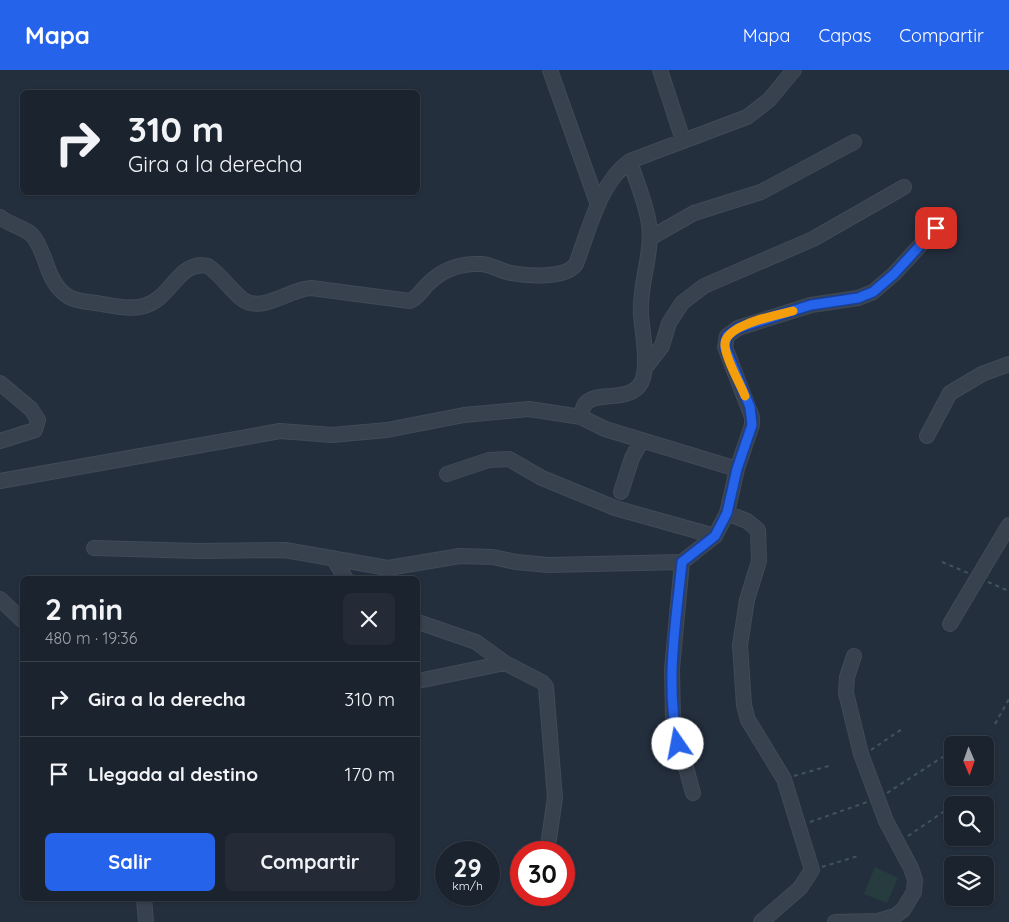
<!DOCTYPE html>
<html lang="es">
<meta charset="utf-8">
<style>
:root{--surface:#1b232e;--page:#242b36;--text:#f1f3f6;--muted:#a0a4aa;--line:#39404a;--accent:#2563eb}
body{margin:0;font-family:Quicksand,sans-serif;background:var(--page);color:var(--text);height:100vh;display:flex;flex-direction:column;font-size:19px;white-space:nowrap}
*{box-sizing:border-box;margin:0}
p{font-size:16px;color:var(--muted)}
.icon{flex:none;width:28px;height:28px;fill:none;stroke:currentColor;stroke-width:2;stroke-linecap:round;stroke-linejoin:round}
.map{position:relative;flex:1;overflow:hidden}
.side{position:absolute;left:20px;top:506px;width:400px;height:325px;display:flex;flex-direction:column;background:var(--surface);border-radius:8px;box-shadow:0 1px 4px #0004,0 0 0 1px var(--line)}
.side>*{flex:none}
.top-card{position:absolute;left:20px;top:20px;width:400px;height:105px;border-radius:8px;box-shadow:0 1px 4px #0004,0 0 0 1px var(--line);background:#1b232e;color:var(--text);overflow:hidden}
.needle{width:32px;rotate:178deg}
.tools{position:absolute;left:944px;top:666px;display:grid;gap:10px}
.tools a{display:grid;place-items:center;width:50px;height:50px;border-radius:8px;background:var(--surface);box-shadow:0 1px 4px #0004,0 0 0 1px var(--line);font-size:25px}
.speed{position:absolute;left:435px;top:771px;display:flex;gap:10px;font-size:25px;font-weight:700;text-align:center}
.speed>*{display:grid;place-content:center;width:65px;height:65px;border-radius:50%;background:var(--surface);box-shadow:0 1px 4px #0004,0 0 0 1px var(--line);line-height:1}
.speed small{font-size:12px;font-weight:400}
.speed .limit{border:8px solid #d22;background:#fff;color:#111}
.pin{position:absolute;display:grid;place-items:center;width:42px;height:42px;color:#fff;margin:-21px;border-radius:10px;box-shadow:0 2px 8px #0006}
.me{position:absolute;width:55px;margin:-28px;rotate:348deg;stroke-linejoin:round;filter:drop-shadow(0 0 4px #0008)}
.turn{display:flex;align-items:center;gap:18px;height:105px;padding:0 25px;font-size:22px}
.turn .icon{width:65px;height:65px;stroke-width:2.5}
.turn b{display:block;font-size:35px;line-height:42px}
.round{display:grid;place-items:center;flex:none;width:52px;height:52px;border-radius:8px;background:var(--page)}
.overview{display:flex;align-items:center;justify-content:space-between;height:85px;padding:0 25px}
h1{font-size:30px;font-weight:700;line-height:38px}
.action{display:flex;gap:10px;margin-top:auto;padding:10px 25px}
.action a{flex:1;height:58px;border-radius:8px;background:var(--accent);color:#fff;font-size:20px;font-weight:700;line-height:58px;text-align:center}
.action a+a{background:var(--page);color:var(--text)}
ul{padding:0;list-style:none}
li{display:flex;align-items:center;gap:15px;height:75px;padding:0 25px;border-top:1px solid var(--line)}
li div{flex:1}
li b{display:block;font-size:19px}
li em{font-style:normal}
header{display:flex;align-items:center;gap:30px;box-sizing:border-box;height:70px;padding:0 25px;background:var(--accent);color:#fff}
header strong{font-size:24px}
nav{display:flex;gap:28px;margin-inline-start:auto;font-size:18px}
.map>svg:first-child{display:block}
</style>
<header>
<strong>Mapa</strong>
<nav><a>Mapa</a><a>Capas</a><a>Compartir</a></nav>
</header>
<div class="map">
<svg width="1009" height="852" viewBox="0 0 1009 852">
<rect width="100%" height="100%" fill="#242f3e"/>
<path fill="#263c3f" d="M875 797 898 808 887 833 864 824Z"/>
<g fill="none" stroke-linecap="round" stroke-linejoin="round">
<defs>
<path id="minor" d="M550 0 598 135
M660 0 683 70
M0 147C10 156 28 157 35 169 48 188 47 214 69 227 78 232 92 232 102 234 115 236 131 240 144 236 173 228 177 190 208 196 221 205 230 219 242 229 261 244 289 219 311 218L410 231C419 227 422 219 429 213 443 199 462 193 482 194 492 195 501 201 511 203 527 206 566 209 576 194 589 161 599 113 630 91L747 47 769 30 794 0
M650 168 694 143 761 122 854 72
M645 298 662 276 669 253 682 233 704 216 813 169 904 117
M0 313 31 339 38 350 35 360 0 371
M581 347C582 343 582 337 586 333 597 321 625 332 639 316 651 301 642 263 641 244 639 213 653 185 649 154 646 133 636 111 630 91
M927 366 950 323 982 304 1009 294
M737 399 752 355V347L725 277 727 266 738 258 811 235 858 228 873 222 894 204 936 158
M447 404 489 390 509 389 542 408 615 438 715 466
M0 411 280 361 332 365 387 360 464 345 529 339 581 347 605 359 737 399 727 443 715 466 682 492 548 495 516 492 493 487 460 486 388 498 285 480 199 481 94 478
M621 422 632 388 642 370
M727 443 747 451 758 460 759 491 747 530 740 575 744 635 748 650 784 709 812 800 800 818 761 852
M333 488 346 509
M682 492 672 599 673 650 693 723
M0 529 22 550
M418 552 476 572 505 593 542 612 546 617 555 728 547 782
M950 554 1009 455
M418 611 505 593
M144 829 146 852
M835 852 878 851 895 846 903 840 914 822 915 810 911 798 886 751 861 684 846 623 847 607 854 586"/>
</defs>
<use href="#minor" stroke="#414a57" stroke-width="16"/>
<path stroke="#3f5557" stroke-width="2" stroke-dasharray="4 4" stroke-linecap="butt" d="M942 492 968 503
M988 512 1009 521
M995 654 1009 629
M962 675 968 671
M871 680 902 659
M794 706 832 695
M887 723 952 681
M810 752 867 732
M908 766 949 738
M822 797 858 786"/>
<use href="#minor" stroke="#38414e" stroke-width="14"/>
</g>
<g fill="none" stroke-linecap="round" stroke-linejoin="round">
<defs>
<path id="route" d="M678 674C665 614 676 552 682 492L715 466 727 443 737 399 752 355 750 337 725 277 727 266 738 258 811 235 858 228 873 222 894 204 936 158"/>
</defs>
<use href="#route" stroke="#184099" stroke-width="12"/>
<use href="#route" stroke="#2563eb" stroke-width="9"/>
<path stroke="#f59e0b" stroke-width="9" d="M745 326C740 313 726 290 725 276 722 255 777 245 793 241"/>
</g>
</svg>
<div class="tools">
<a><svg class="needle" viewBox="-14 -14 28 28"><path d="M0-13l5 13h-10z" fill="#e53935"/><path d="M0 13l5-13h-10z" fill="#a0a4aa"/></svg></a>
<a><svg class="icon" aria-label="search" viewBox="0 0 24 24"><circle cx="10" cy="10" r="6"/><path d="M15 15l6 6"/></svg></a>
<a><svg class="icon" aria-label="layers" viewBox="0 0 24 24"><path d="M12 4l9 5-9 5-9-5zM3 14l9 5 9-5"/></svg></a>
</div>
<div class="speed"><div>29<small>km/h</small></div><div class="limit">30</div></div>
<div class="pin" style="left:936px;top:158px;background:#d93025"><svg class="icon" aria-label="arrive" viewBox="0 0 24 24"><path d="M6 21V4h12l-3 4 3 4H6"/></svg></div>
<svg class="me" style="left:678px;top:674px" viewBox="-20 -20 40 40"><circle r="19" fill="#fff"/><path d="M0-13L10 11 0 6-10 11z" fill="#2563eb"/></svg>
<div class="top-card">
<div class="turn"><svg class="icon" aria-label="right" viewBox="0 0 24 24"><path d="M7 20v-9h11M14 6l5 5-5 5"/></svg><div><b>310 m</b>Gira a la derecha</div></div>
</div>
<section class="side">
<div class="overview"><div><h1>2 min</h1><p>480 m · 19:36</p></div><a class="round"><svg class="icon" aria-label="close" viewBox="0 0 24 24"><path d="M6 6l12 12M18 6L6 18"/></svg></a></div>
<ul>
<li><svg class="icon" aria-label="right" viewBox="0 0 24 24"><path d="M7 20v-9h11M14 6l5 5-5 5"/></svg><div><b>Gira a la derecha</b></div><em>310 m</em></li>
<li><svg class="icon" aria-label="arrive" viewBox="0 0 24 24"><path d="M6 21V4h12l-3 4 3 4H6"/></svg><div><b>Llegada al destino</b></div><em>170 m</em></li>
</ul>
<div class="action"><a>Salir</a><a>Compartir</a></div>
</section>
</div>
